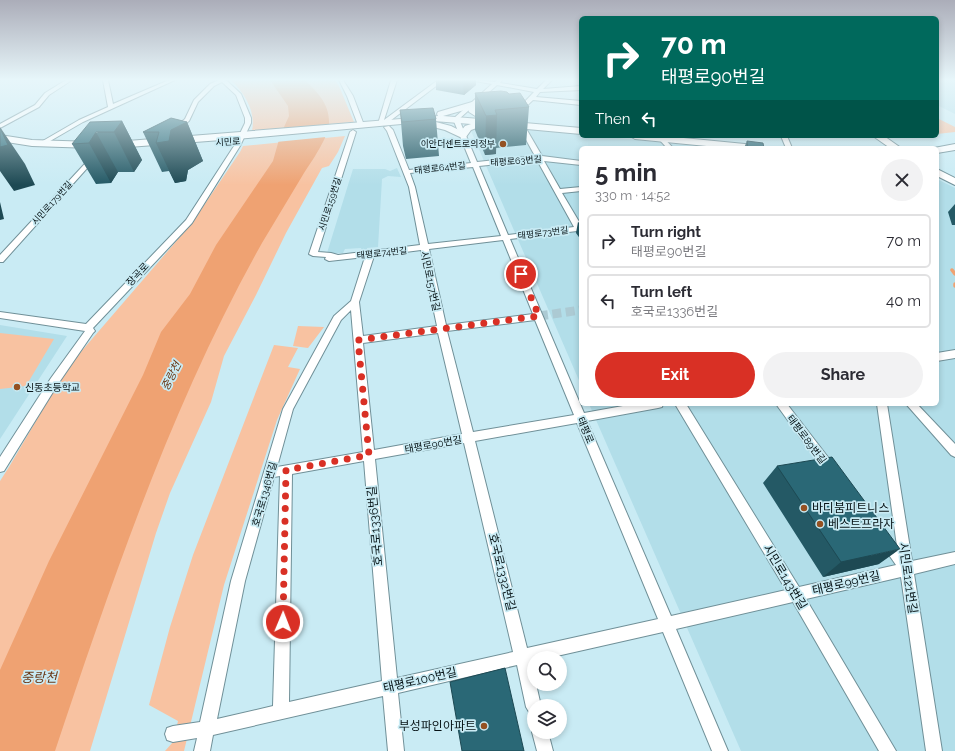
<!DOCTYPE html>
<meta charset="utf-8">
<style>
:root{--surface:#fff;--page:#f2f2f3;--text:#2b2b33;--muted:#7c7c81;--line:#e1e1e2;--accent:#d93025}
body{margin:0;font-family:Raleway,"Noto Sans KR",sans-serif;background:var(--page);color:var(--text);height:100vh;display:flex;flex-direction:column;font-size:15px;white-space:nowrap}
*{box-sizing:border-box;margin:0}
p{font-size:13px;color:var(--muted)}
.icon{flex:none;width:22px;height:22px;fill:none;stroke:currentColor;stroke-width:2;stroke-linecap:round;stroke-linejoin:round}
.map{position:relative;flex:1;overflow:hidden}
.drawer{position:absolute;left:579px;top:146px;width:360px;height:260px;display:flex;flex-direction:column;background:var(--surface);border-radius:6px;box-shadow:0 2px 6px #0003}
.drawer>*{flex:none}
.hud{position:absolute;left:579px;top:16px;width:360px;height:122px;border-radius:6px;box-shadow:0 2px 6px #0003;background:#00695c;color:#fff;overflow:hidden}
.buttons{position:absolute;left:527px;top:651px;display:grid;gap:8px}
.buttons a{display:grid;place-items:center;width:40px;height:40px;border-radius:50%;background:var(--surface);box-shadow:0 2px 6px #0003;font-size:20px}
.pin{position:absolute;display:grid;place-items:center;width:34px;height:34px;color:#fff;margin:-17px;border:2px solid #fff;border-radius:50%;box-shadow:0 1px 4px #0007}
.me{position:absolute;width:44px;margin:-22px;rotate:1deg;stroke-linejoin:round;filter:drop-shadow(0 0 3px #0008)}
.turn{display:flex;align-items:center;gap:14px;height:84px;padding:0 16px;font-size:18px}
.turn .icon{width:52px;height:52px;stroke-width:2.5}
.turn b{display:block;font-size:28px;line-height:34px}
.then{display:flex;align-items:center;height:38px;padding:0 16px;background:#0003;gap:8px;font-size:15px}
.round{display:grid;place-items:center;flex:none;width:42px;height:42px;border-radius:21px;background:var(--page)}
.headline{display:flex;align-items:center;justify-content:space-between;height:68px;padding:0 16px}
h1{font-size:24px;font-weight:700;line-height:30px}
.button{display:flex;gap:8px;margin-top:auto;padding:8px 16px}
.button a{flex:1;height:46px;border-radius:24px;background:var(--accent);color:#fff;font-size:16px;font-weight:700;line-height:46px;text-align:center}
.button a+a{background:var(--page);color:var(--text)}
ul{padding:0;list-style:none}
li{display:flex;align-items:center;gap:12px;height:54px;margin:0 8px 6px;padding:0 8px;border:2px solid var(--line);border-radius:6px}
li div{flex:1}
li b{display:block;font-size:15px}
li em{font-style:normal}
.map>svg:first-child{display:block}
</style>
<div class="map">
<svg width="955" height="751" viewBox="0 0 955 751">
<rect width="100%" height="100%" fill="#c9ebf4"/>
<path fill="#b2dee9" d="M937 80H955V114L937 105Z
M486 125 581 134V136H598L716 148H581V385L471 131Z
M397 168 401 177 388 176 382 179 378 247 367 248V250L362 251 361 248 345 249 343 253H327L353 169H385L390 171Z
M937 179 955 188V751H741L589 404H937Z
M0 325 67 336 0 439Z"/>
<path fill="#f8c2a1" d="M231 80H335L339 86 354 122 252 131C256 111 245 94 231 80Z
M937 118 955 127V132L937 134Z
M345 136 338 152 329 166 322 168 286 233 256 295 224 356 211 402 170 493 156 533 90 751H0V481L9 467 67 368 192 223 240 152 243 146Z
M298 326 324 327 308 348 293 346Z
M0 333 54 339 26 386 0 389Z
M274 345 298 348 288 367 300 369 277 420 224 585 184 751H165L173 742 178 721 149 705 170 627 193 555Z"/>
<path fill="#efa272" d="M270 80H305C317 92 330 104 329 124 328 138 312 161 304 173 290 196 276 220 262 243 172 403 113 578 55 751H0V670L49 561 143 375 161 332 190 294 216 245 273 161 280 136 289 116 288 106Z"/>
<path fill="#c9ebf4" d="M331 124 326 137 276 142 281 129Z"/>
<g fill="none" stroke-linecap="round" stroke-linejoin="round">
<path stroke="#efa272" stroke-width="3.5" d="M952 270 955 274
M955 284V286"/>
<path stroke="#accad3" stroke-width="9" stroke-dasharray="9 4.5" stroke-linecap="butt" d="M539 316 581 310"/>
<defs>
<path id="street" d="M66 80H72L49 95 39 107 0 128V124L35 105 45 93Z
M103 80H108L113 104 169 80H175L83 122 45 144H41V142L79 120 108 107Z
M219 80H226L241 94 251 118V123L240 146 192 223 93 328 95 331 93 333 58 384 4 471 0 472V457L51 378 85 331 0 318V312L86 324 186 220 234 146 245 123V118L236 95 222 82 214 86 198 102 189 121 176 131 171 130 185 119 194 100 210 84Z
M339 80H343L353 96 364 125 363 126 358 125 347 96Z
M391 80H397L384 120 438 80H444L386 124H378Z
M475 80 495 82 497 80H502L500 83 537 89 546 80H552L543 89 581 86V90L540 92 536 97 581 101V105L533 100 517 115 515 114V112L534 92 497 85 459 119 477 162 535 156 518 125 521 123 524 125 542 156 581 161V165L544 161 560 189 581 187V191L562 193 581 225V234L577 231 510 239 584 413 634 404H663L662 407 658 408 587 421 671 616 786 590 675 404H686L799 587 896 565 880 542 882 538 886 536 890 538 897 546 877 404H887L912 561 955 552V564L914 574 942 751H926L901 577 806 599 896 751H879L793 602 676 629 728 751H712L663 632 548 658H534V661L530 662 534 676V684H536L541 706H534V715L529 712 526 707 517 665 398 693 404 751H388L383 696 213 735 210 751H194L197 738 173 742 167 740 165 734 167 728 173 726 200 722 231 581 283 409 334 316 351 301 365 257 329 261 325 259 326 257 313 256 309 254 350 132 353 130 356 132 318 252 331 253 338 255 420 245 409 187 387 131 384 127 389 126 393 130 409 170 471 163 453 119 492 84 475 81ZM537 160 574 227 508 235 479 166ZM473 167 501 236 428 244 415 187 410 173ZM503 240 533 314 446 325 429 249ZM421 250 437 326 363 336 359 302 374 256ZM351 310 363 452 277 467 293 409 341 320ZM535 320 574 415 473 432 447 331ZM438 333 462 434 374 450 363 343ZM577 423 658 619 527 648 475 441ZM464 443 513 652 397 678 375 459ZM364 461 382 681 289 702 292 474ZM280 476 273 706 217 719 245 581 274 477Z
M656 136H662L673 148H667Z
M781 136H787L792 148H786Z
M93 155 98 156 3 262H0V255Z
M955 350V358L937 361V353Z
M776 404H787L834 465 836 469 834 473 830 474 826 473Z
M906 404H917L955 444V457L951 455Z
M534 727V732H548L553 751H537L532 732Z"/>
<path id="secondary" d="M472 102 476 105V109L491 120 581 128V134L485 125 471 130 466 137H460L445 130 429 126 428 124 432 121 451 126 461 131 465 126 471 124 434 121 248 138 115 148 110 145 115 142 438 116 437 114 438 112ZM468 109 469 112 480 119 443 116Z
M0 135 32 140 93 142 98 145 93 148 32 146 0 141Z
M630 136H663L755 145 760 148H727L635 139Z
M873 136H884L901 148H890Z
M955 144V150L937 153V148H934Z
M937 169 955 178V185L937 176Z"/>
</defs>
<use href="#street" stroke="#709098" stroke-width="2"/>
<use href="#secondary" stroke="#709098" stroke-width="2"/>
<use href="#street" fill="#fff" fill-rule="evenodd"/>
<use href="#secondary" fill="#fff" fill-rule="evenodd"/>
</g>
<path fill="#245965" d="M436 80H476V85L464 95 436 90Z
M475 93 509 94 529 107 526 145 496 148V154L485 155 475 130Z
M400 110 436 119 439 156 406 159 403 146Z
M122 121 142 160 134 172H118L111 183 96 184 72 144Z
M187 122 203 161 188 170 186 181 175 183 169 171 162 172 143 132Z
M747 141 764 148H744Z
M955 204V225H952L948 212Z
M578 222 581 224V240L576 233Z
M777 466 879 564 823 577 763 483Z"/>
<path fill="#1d4953" d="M463 80H476V85L464 95Z
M497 115 496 154 485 155 486 116Z
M122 121 142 160 134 172 114 132Z
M187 122 203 161 188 170 186 181 175 183 156 143 171 130Z
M0 127 25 164 35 185 14 191 0 171Z
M96 132 118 172 111 183 89 143Z
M0 202 4 219 0 220Z
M900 549 879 564 823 577 841 562Z"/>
<path fill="#2a6876" stroke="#1d4953" d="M501 91 507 92 509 94 520 93 529 107 495 110 497 115 486 116 475 93Z
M433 108 436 119 402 122 400 110Z
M171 118 187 122 171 130 169 141 156 143 159 132H143Z
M122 121 114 132H96L89 143 72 144 90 122Z
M0 128 8 145 0 147Z
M747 141 763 143 764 148H748Z
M832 457 900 549 841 562 777 466Z
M505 668 524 751H462L450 682Z"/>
<linearGradient id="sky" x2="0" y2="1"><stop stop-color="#abadb9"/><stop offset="0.43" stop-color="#e7f6fa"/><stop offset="1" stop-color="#e7f6fa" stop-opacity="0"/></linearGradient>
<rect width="955" height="185" fill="url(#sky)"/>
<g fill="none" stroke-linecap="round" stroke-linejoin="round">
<path stroke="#d93025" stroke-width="7" stroke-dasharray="0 12.6" d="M283 622 286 470 369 455 358 340 539 316 521 274"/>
</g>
<g fill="#945122" stroke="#c9ebf4" stroke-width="1.5">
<circle cx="503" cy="144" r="4"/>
<circle cx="17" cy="387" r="4"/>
<circle cx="804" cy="508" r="4"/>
<circle cx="820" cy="524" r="4"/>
<circle cx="484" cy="726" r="4"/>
</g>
<g text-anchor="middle" stroke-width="3.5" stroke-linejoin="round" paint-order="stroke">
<g font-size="9" fill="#061215" stroke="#c9ebf4">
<text transform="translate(228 142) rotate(-3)" y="3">시민로</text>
<text transform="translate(516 161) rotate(-4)" y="3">태평로63번길</text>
<text transform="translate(440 168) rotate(-6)" y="3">태평로64번길</text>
<text transform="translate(52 203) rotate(-48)" y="3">시민로179번길</text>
<text transform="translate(330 204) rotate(-72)" y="3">시민로159번길</text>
<text transform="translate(543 233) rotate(-7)" y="3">태평로73번길</text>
<text transform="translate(382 253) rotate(-6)" y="3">태평로74번길</text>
</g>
<g font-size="9" fill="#061215" stroke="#c9ebf4" text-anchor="end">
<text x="495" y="147">이안더센트로의정부</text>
</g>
<g font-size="10" fill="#061215" stroke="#c9ebf4">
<text transform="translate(137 274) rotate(-47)" y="4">장곡로</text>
<text transform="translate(431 281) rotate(78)" y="4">시민로157번길</text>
<text transform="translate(586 430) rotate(67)" y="4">태평로</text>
<text transform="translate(807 439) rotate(53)" y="4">태평로89번길</text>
<text transform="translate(433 444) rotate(-10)" y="4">태평로90번길</text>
<text transform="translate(264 494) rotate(-74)" y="4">호국로1346번길</text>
</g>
<g font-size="10" fill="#061215" stroke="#c9ebf4" text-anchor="start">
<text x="25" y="391">신동초등학교</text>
</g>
<g font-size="11" font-style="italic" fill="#6b3917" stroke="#c9ebf4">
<text transform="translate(171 376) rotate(-63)" y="4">중랑천</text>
</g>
<g font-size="12" fill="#061215" stroke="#c9ebf4" text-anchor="start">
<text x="812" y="512">바디붐피트니스</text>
<text x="828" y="528">베스트프라자</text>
<text x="476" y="730" text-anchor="end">부성파인아파트</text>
</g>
<g font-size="12" fill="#061215" stroke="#c9ebf4">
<text transform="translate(375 526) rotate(-95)" y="4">호국로1336번길</text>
<text transform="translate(502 572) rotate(76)" y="4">호국로1332번길</text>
<text transform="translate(785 577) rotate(59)" y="4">시민로143번길</text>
<text transform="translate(908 578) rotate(82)" y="4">시민로121번길</text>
<text transform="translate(846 583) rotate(-13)" y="4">태평로99번길</text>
<text transform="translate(420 680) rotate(-13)" y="4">태평로100번길</text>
</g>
<g font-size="13" font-style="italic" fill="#6b3917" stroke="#c9ebf4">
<text x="39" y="682">중랑천</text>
</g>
</g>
</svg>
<div class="buttons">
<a><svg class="icon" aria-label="search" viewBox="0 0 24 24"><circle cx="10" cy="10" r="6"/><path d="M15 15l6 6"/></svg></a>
<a><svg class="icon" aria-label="layers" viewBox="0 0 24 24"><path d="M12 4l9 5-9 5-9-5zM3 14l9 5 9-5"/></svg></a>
</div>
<div class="pin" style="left:521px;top:274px;background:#d93025"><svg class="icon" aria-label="arrive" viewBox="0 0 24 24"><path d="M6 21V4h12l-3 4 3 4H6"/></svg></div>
<svg class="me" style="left:283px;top:622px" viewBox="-20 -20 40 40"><circle r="17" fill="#d93025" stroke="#fff" stroke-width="3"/><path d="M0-11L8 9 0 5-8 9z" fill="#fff"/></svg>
<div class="hud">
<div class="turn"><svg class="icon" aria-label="right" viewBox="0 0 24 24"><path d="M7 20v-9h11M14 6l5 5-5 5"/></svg><div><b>70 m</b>태평로90번길</div></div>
<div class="then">Then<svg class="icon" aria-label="left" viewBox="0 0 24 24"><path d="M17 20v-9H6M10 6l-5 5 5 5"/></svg></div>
</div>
<section class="drawer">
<div class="headline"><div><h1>5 min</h1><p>330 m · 14:52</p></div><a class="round"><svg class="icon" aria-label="close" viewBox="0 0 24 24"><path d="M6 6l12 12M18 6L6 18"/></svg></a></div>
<ul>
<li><svg class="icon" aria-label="right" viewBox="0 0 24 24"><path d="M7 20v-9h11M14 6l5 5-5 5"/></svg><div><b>Turn right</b><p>태평로90번길</p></div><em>70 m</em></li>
<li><svg class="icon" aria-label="left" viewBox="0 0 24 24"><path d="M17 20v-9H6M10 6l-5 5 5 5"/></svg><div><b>Turn left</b><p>호국로1336번길</p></div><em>40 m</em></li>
</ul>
<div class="button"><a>Exit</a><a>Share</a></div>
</section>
</div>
